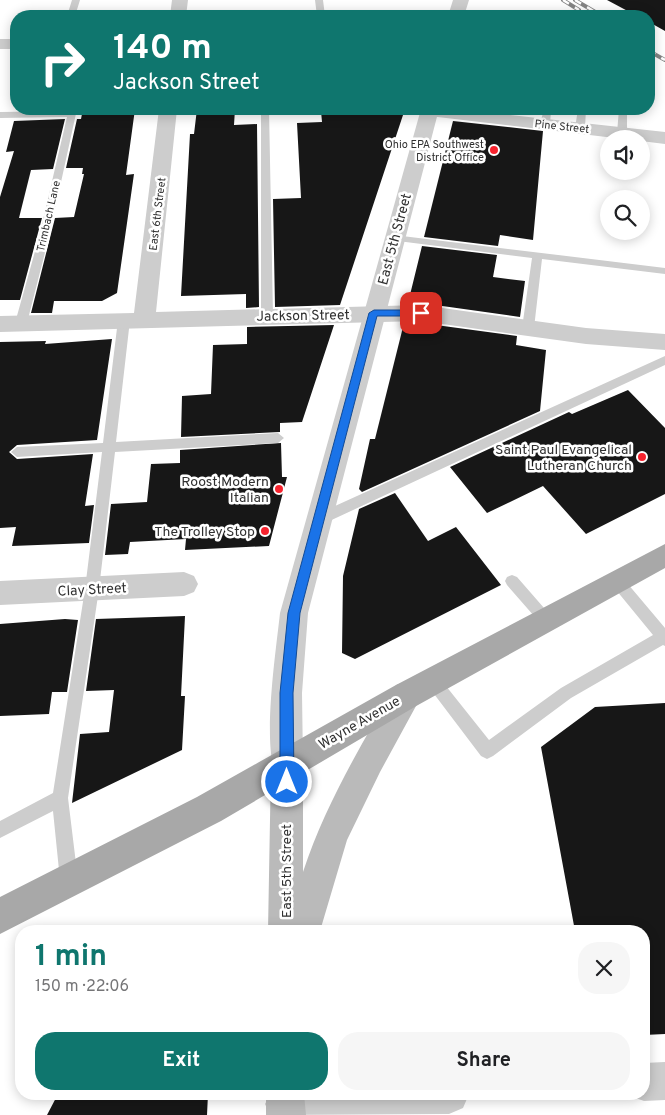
<!DOCTYPE html>
<meta charset="utf-8">
<style>
:root{--surface:#fff;--page:#f6f6f6;--text:#202124;--muted:#757577;--accent:#0f766e}
body{margin:0;font-family:Overpass,sans-serif;background:var(--page);color:var(--text);height:100vh;display:flex;flex-direction:column;font-size:19px;white-space:nowrap}
*{box-sizing:border-box;margin:0}
p{font-size:16px;color:var(--muted)}
.icon{flex:none;width:28px;height:28px;fill:none;stroke:currentColor;stroke-width:2;stroke-linecap:round;stroke-linejoin:round}
.map{position:relative;flex:1;overflow:hidden}
.details{position:absolute;left:15px;top:925px;width:635px;height:175px;display:flex;flex-direction:column;background:var(--surface);border-radius:20px;box-shadow:0 2px 12px #0003}
.details>*{flex:none}
.top-card{position:absolute;left:10px;top:10px;width:645px;height:105px;border-radius:20px;box-shadow:0 2px 12px #0003;background:#0f766e;color:#fff;overflow:hidden}
.tools{position:absolute;left:600px;top:130px;display:grid;gap:10px}
.tools a{display:grid;place-items:center;width:50px;height:50px;border-radius:50%;background:var(--surface);box-shadow:0 2px 12px #0003;font-size:25px}
.pin{position:absolute;display:grid;place-items:center;width:42px;height:42px;color:#fff;margin:-21px;border-radius:10px;box-shadow:0 2px 8px #0006}
.me{position:absolute;width:55px;margin:-28px;rotate:0deg;stroke-linejoin:round;filter:drop-shadow(0 0 4px #0008)}
.turn{display:flex;align-items:center;gap:18px;height:105px;padding:0 20px;font-size:22px}
.turn .icon{width:65px;height:65px;stroke-width:2.5}
.turn b{display:block;font-size:35px;line-height:42px}
.round{display:grid;place-items:center;flex:none;width:52px;height:52px;border-radius:20px;background:var(--page)}
.head{display:flex;align-items:center;justify-content:space-between;height:85px;padding:0 20px}
h1{font-size:30px;font-weight:700;line-height:38px;color:var(--accent)}
.action{display:flex;gap:10px;margin-top:auto;padding:10px 20px}
.action a{flex:1;height:58px;border-radius:20px;background:var(--accent);color:#fff;font-size:20px;font-weight:700;line-height:58px;text-align:center}
.action a+a{background:var(--page);color:var(--text)}
.map>svg:first-child{display:block}
</style>
<div class="map">
<svg width="665" height="1115" viewBox="0 0 665 1115">
<rect width="100%" height="100%" fill="#fff"/>
<path fill="#171717" d="M607 0H665V31L649 22V16H637Z
M83 109H135L126 175 134 174 117 293 102 301H54L52 313H31L55 218 74 217 84 174H82L83 168H66L77 119H81Z
M197 109H235L234 125 257 124 259 307 246 308V294L181 296 190 134H194Z
M323 109H405L340 305 275 307 273 199 301 198 297 123 322 122 321 111Z
M65 119 53 169 31 170 19 218H42L20 300H0V197L14 151 6 152 14 121Z
M453 121 543 131 533 240 500 235 498 246 424 237Z
M422 246 497 255 493 277 525 281 520 317 421 303H408Z
M404 323H421L517 336 516 345 546 350 540 411 362 492 359 489 370 439H375Z
M334 325 302 422 280 423V432L181 437 182 396 211 394 213 345 247 344V327Z
M112 339 97 440 17 445 9 452 17 459 93 454 85 506 94 505 89 543 12 546 16 527 0 528V342L46 341 45 344Z
M628 390 665 428V494L586 534 543 486 487 513 450 467 569 412 572 414Z
M281 443 282 477H287L269 546 185 550 186 539 130 542 128 554 105 555 111 504 147 502 151 464 180 463V450Z
M395 493 428 541 456 527 501 585 355 659 342 653 343 576 359 509Z
M185 616 181 696H185L182 750 72 803 80 734 109 732 114 690 86 691 96 619Z
M65 619 78 620 67 692H52L49 714 0 716V624Z
M665 703V1034L644 1035V931H575L541 747 595 707Z
M58 1094H208L207 1115H47Z"/>
<g fill="none" stroke-linecap="round" stroke-linejoin="round">
<path fill="#cdcdcd" fill-rule="evenodd" d="M72 0H80L75 16H67Z
M315 0H323L325 16H317Z
M69 109H77L49 237 27 323 21 327 15 323 39 237 67 117 0 118V112L68 111Z
M261 109H269L273 315 267 319 261 315Z
M544 109 551 111 550 124 545 127 540 124Z
M578 109H586L585 128 580 131 575 128Z
M619 109H627V133L622 136 617 133Z
M394 235 665 268V274L542 259 534 328 528 332 522 328 532 258 390 240 389 238Z
M124 316 130 320 116 442 278 433 284 438 278 443 115 452 99 589 68 798 78 880 75 886 69 889 63 886 60 880 53 811 0 838V821L53 793 85 589 102 452 17 457 11 452 17 447 103 443 118 320Z
M665 356V365L323 524H313L311 520 313 516Z
M512 575 517 577 551 616 553 620 551 624 546 626 541 624 507 585 505 581 507 577Z
M617 575 622 577 665 628V646L663 645 571 698 493 756 487 759 481 756 428 686 425 681 428 676 433 674 438 676 489 740 561 688 653 635 612 585 610 581 612 577Z"/>
<path fill="#cdcdcd" fill-rule="evenodd" d="M172 0H188L186 16H170Z
M0 39H16V49H0Z
M159 109H177L156 312 421 305 586 328 665 334V350L586 344 421 321 0 332V316L134 313Z
M422 109H457L665 132V144L641 141V139H623L429 116 423 115 420 111Z
M184 572 194 576 198 584 194 592 184 596 0 605V581Z
M665 1062V1100L644 1101 630 1096 629 1094H644V1063Z
M270 1094H469L463 1108 449 1114 270 1115 265 1104Z"/>
<path fill="#cdcdcd" fill-rule="evenodd" d="M453 0H469L464 16H448Z
M421 109H439L308 613 302 693 303 764 298 775 287 780 276 775C262 743 276 651 280 613Z"/>
<path fill="#bababa" fill-rule="evenodd" d="M407 681 418 685 422 695 380 772 347 840 320 931H268L271 764 276 753 287 748 298 753 303 764V872C325 805 361 745 396 685Z
M266 1094H304L306 1115H266Z"/>
<path fill="#a8a8a8" fill-rule="evenodd" d="M665 544V568L418 705 221 821 0 934V897L197 797 396 685Z"/>
<defs>
<path id="rail" d="M563 0 579 10
M575 0 602 16
M649 51 665 60"/>
</defs>
<use href="#rail" stroke="#858585" stroke-width="4"/>
<use href="#rail" stroke="#fff" stroke-width="2.5" stroke-dasharray="7" stroke-linecap="butt"/>
</g>
<path fill="#1a73e8" stroke="#114b97" d="M374 310H421L426 313 421 316H377L300 613 293 693 294 782 292 786 287 788 282 786 280 782V693L288 613 369 313Z"/>
<g fill="#f7232e" stroke="#fff" stroke-width="2">
<circle cx="494" cy="150" r="5"/>
<circle cx="642" cy="457" r="5"/>
<circle cx="279" cy="489" r="5"/>
<circle cx="265" cy="531" r="5"/>
</g>
<g text-anchor="middle" stroke-width="5" stroke-linejoin="round" paint-order="stroke">
<g font-size="11" fill="#303030" stroke="#fff">
<text transform="translate(562 126) rotate(6)" y="4">Pine Street</text>
<text transform="translate(157 214) rotate(-83)" y="4">East 6th Street</text>
<text transform="translate(48 216) rotate(-77)" y="4">Trimbach Lane</text>
</g>
<g font-size="11" fill="#303030" stroke="#fff" text-anchor="end">
<text x="484" y="148">Ohio EPA Southwest<tspan x="484" dy="13">District Office</tspan></text>
</g>
<g font-size="14" fill="#303030" stroke="#fff">
<text transform="translate(394 239) rotate(-75)" y="5">East 5th Street</text>
<text transform="translate(303 315) rotate(-1)" y="5">Jackson Street</text>
<text transform="translate(92 589) rotate(-3)" y="5">Clay Street</text>
<text transform="translate(359 722) rotate(-30)" y="5">Wayne Avenue</text>
<text transform="translate(286 871) rotate(-90)" y="5">East 5th Street</text>
</g>
<g font-size="14" fill="#303030" stroke="#fff" text-anchor="end">
<text x="632" y="454">Saint Paul Evangelical<tspan x="632" dy="16">Lutheran Church</tspan></text>
<text x="269" y="486">Roost Modern<tspan x="269" dy="16">Italian</tspan></text>
<text x="255" y="536">The Trolley Stop</text>
</g>
</g>
</svg>
<div class="tools">
<a><svg class="icon" aria-label="sound" viewBox="0 0 24 24"><path d="M4 9h4l5-4v14l-5-4H4zM17 9q2 3 0 6"/></svg></a>
<a><svg class="icon" aria-label="search" viewBox="0 0 24 24"><circle cx="10" cy="10" r="6"/><path d="M15 15l6 6"/></svg></a>
</div>
<div class="pin" style="left:421px;top:313px;background:#d93025"><svg class="icon" aria-label="arrive" viewBox="0 0 24 24"><path d="M6 21V4h12l-3 4 3 4H6"/></svg></div>
<svg class="me" style="left:287px;top:782px" viewBox="-20 -20 40 40"><circle r="17" fill="#1a73e8" stroke="#fff" stroke-width="3"/><path d="M0-11L8 9 0 5-8 9z" fill="#fff"/></svg>
<div class="top-card">
<div class="turn"><svg class="icon" aria-label="right" viewBox="0 0 24 24"><path d="M7 20v-9h11M14 6l5 5-5 5"/></svg><div><b>140 m</b>Jackson Street</div></div>
</div>
<section class="details">
<div class="head"><div><h1>1 min</h1><p>150 m · 22:06</p></div><a class="round"><svg class="icon" aria-label="close" viewBox="0 0 24 24"><path d="M6 6l12 12M18 6L6 18"/></svg></a></div>
<div class="action"><a>Exit</a><a>Share</a></div>
</section>
</div>
